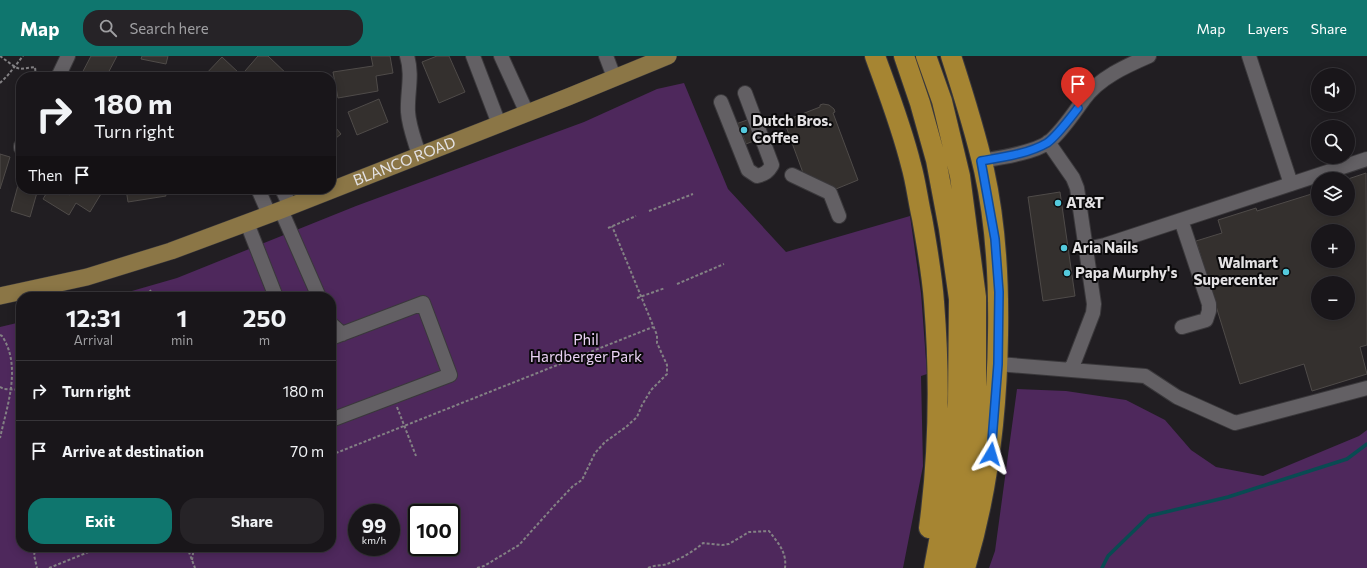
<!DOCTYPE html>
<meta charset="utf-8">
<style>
:root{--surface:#19161a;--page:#262327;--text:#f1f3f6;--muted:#9f9fa2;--line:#373539;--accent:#0f766e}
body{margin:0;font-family:Commissioner,sans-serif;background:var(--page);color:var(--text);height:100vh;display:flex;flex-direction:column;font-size:15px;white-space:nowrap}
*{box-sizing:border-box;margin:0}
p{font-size:13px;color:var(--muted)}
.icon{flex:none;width:22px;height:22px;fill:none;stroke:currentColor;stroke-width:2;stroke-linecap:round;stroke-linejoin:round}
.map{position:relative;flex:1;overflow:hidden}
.drawer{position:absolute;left:16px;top:236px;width:320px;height:260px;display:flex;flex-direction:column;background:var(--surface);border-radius:16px;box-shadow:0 2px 10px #0003,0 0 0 1px var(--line)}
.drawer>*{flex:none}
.banner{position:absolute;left:16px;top:16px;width:320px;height:122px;border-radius:16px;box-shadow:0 2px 10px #0003,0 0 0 1px var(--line);background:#19161a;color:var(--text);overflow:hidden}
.buttons{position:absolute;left:1311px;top:12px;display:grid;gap:8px}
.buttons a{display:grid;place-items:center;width:44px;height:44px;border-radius:50%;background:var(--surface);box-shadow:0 2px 10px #0003,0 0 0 1px var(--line);font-size:20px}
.speed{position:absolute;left:348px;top:448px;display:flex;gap:8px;font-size:20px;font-weight:700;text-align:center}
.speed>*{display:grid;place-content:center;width:52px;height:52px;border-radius:50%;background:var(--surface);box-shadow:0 2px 10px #0003,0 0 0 1px var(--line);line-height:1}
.speed small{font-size:10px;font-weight:400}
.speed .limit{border:2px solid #111;border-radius:6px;background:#fff;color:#111}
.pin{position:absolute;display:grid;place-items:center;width:34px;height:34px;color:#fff;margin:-41px -17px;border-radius:50% 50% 50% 0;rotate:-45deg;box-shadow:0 0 4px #0007}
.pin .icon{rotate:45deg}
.me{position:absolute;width:44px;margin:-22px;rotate:7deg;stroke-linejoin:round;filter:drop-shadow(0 0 3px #0008)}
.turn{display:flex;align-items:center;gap:14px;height:84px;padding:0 12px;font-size:18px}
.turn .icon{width:52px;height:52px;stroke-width:2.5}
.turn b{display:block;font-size:28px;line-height:34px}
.then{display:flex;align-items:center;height:38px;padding:0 12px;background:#0003;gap:8px;font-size:15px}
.eta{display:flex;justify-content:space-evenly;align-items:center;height:68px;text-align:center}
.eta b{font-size:24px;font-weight:700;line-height:28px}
.primary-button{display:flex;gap:8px;margin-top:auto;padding:8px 12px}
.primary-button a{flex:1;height:46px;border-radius:16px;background:var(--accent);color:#fff;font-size:16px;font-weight:700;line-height:46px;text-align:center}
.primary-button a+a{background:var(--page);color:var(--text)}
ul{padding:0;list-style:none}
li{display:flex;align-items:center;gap:12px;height:60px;padding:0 12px;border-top:1px solid var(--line)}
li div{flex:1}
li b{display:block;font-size:15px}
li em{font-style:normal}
header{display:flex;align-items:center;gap:24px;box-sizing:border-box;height:56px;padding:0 20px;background:var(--accent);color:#fff}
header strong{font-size:19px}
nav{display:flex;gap:22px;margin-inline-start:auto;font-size:14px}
.search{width:280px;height:36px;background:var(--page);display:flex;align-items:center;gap:10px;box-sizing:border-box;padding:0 14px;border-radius:16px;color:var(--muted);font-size:15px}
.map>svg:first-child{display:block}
</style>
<header>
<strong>Map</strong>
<div class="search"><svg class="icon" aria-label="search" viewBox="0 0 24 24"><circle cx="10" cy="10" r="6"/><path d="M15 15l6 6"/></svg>Search here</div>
<nav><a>Map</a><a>Layers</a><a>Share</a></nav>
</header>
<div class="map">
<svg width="1367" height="512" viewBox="0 0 1367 512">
<rect width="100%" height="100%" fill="#211e22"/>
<path fill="#4e285c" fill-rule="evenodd" d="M684 27 728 133 786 196 910 160 921 237 927 318 921 320 923 410 903 512H0V271L21 266V491H331V241H111L177 222 356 150 584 66 657 33ZM357 457H391V491H357ZM417 457H451V491H417Z
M1017 333 1066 335 1126 344 1165 364 1191 394 1216 411 1263 420 1359 380 1367 374V512H989L995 495Z"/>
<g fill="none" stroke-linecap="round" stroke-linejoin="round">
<path stroke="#094b52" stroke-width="3.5" d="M1102 512 1108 500 1149 460 1228 441 1347 403 1367 388"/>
</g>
<path fill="#34302e" stroke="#4f4b49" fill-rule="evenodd" d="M91 0H117L106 21H80Z
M142 0H168L166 8 141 3Z
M258 0H268L290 21H252L245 15Z
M371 0H390L393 17 376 20 378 35 338 42 333 16 373 10Z
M437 0H449L465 36 439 47 422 6Z
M222 1 239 17 235 21H203Z
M379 43 388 66 357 79 348 56Z
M823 48 829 49 834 53 835 56 833 57 858 124 831 135 806 125 784 65 820 51V49Z
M750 63 756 84 746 88 743 80 737 82 733 69Z
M331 66 341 78 331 86Z
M0 98 10 101 0 133Z
M1366 117 1367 289 1360 291 1367 318 1312 335 1304 308 1240 328 1196 185 1222 177 1218 164 1256 152 1257 155 1318 136V153H1348V123ZM1318 175H1348V205H1318ZM1318 227H1348V257H1318Z
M20 122 21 133H38L30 161 11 155Z
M49 133H60L70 139 74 133H104L90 156 76 147 69 159 43 143Z
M126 133H164L166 140 128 146Z
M1060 136 1075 240 1043 245 1028 141Z"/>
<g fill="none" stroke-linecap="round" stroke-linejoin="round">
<defs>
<path id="minor" d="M407 0C413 19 407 37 408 56 409 71 415 85 419 99
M473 0 499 68
M501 0 527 57
M606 0 614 21
M1249 0 1291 128
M58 21 68 0
M721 46 748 114 757 120C765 118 768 116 772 109L745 37
M1048 86 1073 122 1077 132 1094 248 1093 257 1071 314
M21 90V92
M981 105C999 102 1034 97 1049 86 1063 74 1073 58 1084 43 1099 22 1126 10 1149 0
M792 119 830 137 839 160
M258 133 269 158
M282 133 290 150
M281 154 319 241
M1181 164 1209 248V255L1206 264 1182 271
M247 167 276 241
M1086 193 1105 189 1367 103
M331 268 342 278
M331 282 423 247 450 319 331 364
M998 308 1145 320 1177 341 1235 367 1367 332"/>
<g id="major">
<path id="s1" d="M0 240 87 221 171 195 281 154 568 41 668 0"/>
</g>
<path id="highway" d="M875 0C888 36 902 72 911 109 916 126 918 145 922 162 927 190 932 218 934 246 940 321 939 397 929 472
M904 0 920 47 936 104 949 173 959 243 958 347 954 397 947 442 934 512
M926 0 942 45 960 120 976 241V361L966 427 950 512
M951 0C963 37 975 75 984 114 996 168 999 224 998 279 997 359 988 436 965 512"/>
</defs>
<use href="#minor" stroke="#3a383b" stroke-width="16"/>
<use href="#major" stroke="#3a383b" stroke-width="18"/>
<use href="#highway" stroke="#3a383b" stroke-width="22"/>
<path stroke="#838184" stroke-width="2" stroke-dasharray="3 2" stroke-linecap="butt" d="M0 0 15 11 20 13 35 11 36 21
M0 27 8 19 23 0
M649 155 693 138
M608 172 636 160
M677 228 724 208
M150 234 153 241
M637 242 665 232
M0 279 2 280C22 310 7 350 0 382
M561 300 563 307
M0 331 4 333 21 334
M397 351 416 400
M331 399 653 271
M36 491 34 499 37 512
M187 491 195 512
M192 504 194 491
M49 512 101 491
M477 512 484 510 519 489 554 450 573 430 582 424 595 397 605 386 626 371 637 361 642 349 651 334 667 318V309L657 287V279L612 170
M648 512C654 509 661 510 667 508 680 503 693 496 703 487L722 489 729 488 749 476 769 475C778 487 787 496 785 512"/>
<use href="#minor" stroke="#636064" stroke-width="14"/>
<use href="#major" stroke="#8b7646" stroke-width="17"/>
<use href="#highway" stroke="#a68532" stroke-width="20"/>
</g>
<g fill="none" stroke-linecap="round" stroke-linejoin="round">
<defs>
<path id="route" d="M991 398 998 308 999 236 995 183 981 105C1003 101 1028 98 1047 87 1056 81 1071 61 1078 52"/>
</defs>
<use href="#route" stroke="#114b97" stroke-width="10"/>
<use href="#route" stroke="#1a73e8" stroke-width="7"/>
</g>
<g fill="#54cadd" stroke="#0a090a" stroke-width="1.5">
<circle cx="744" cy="74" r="4"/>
<circle cx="1058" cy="147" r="4"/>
<circle cx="1064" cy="192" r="4"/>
<circle cx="1286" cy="216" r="4"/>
<circle cx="1067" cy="217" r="4"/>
</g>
<g text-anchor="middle" stroke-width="4" stroke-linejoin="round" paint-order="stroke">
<g font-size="15" font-weight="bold" fill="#e4e2e4" stroke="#0a090a" text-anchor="start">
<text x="752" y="70">Dutch Bros.<tspan x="752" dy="17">Coffee</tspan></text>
<text x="1066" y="152">AT&amp;T</text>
<text x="1072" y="197">Aria Nails</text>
<text x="1278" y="212" text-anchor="end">Walmart<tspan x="1278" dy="17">Supercenter</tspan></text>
<text x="1075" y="222">Papa Murphy's</text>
</g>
<g font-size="15" fill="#e4e2e4" stroke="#0a090a">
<text dy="5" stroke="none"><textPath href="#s1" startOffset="427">BLANCO ROAD</textPath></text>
</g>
<g font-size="15" fill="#ead2f4" stroke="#0a090a">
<text x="586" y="289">Phil<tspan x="586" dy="17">Hardberger Park</tspan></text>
</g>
</g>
</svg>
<div class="buttons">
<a><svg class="icon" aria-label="sound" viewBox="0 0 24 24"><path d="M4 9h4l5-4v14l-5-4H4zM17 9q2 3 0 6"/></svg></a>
<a><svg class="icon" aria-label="search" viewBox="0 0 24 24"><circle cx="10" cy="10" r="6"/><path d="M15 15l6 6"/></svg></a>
<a><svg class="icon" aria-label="layers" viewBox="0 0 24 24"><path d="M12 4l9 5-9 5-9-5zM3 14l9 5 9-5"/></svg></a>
<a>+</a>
<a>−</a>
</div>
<div class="speed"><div>99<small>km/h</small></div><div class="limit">100</div></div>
<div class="pin" style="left:1078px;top:52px;background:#d93025"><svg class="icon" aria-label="arrive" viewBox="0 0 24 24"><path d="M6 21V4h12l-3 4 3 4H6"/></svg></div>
<svg class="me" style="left:991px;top:398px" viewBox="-20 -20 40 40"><path d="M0-17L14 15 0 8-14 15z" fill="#1a73e8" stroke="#fff" stroke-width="4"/></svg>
<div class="banner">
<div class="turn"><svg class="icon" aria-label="right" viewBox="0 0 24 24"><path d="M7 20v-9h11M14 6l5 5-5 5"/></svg><div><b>180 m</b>Turn right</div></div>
<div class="then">Then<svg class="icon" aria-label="arrive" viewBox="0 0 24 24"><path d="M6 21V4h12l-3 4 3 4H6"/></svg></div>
</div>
<section class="drawer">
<div class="eta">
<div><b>12:31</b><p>Arrival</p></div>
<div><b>1</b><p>min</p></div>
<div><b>250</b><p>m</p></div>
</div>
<ul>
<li><svg class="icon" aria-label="right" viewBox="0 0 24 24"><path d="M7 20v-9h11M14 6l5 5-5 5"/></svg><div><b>Turn right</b></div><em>180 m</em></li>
<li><svg class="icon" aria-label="arrive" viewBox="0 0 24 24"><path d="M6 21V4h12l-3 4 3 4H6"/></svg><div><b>Arrive at destination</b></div><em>70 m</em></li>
</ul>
<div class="primary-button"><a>Exit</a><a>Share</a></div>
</section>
</div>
